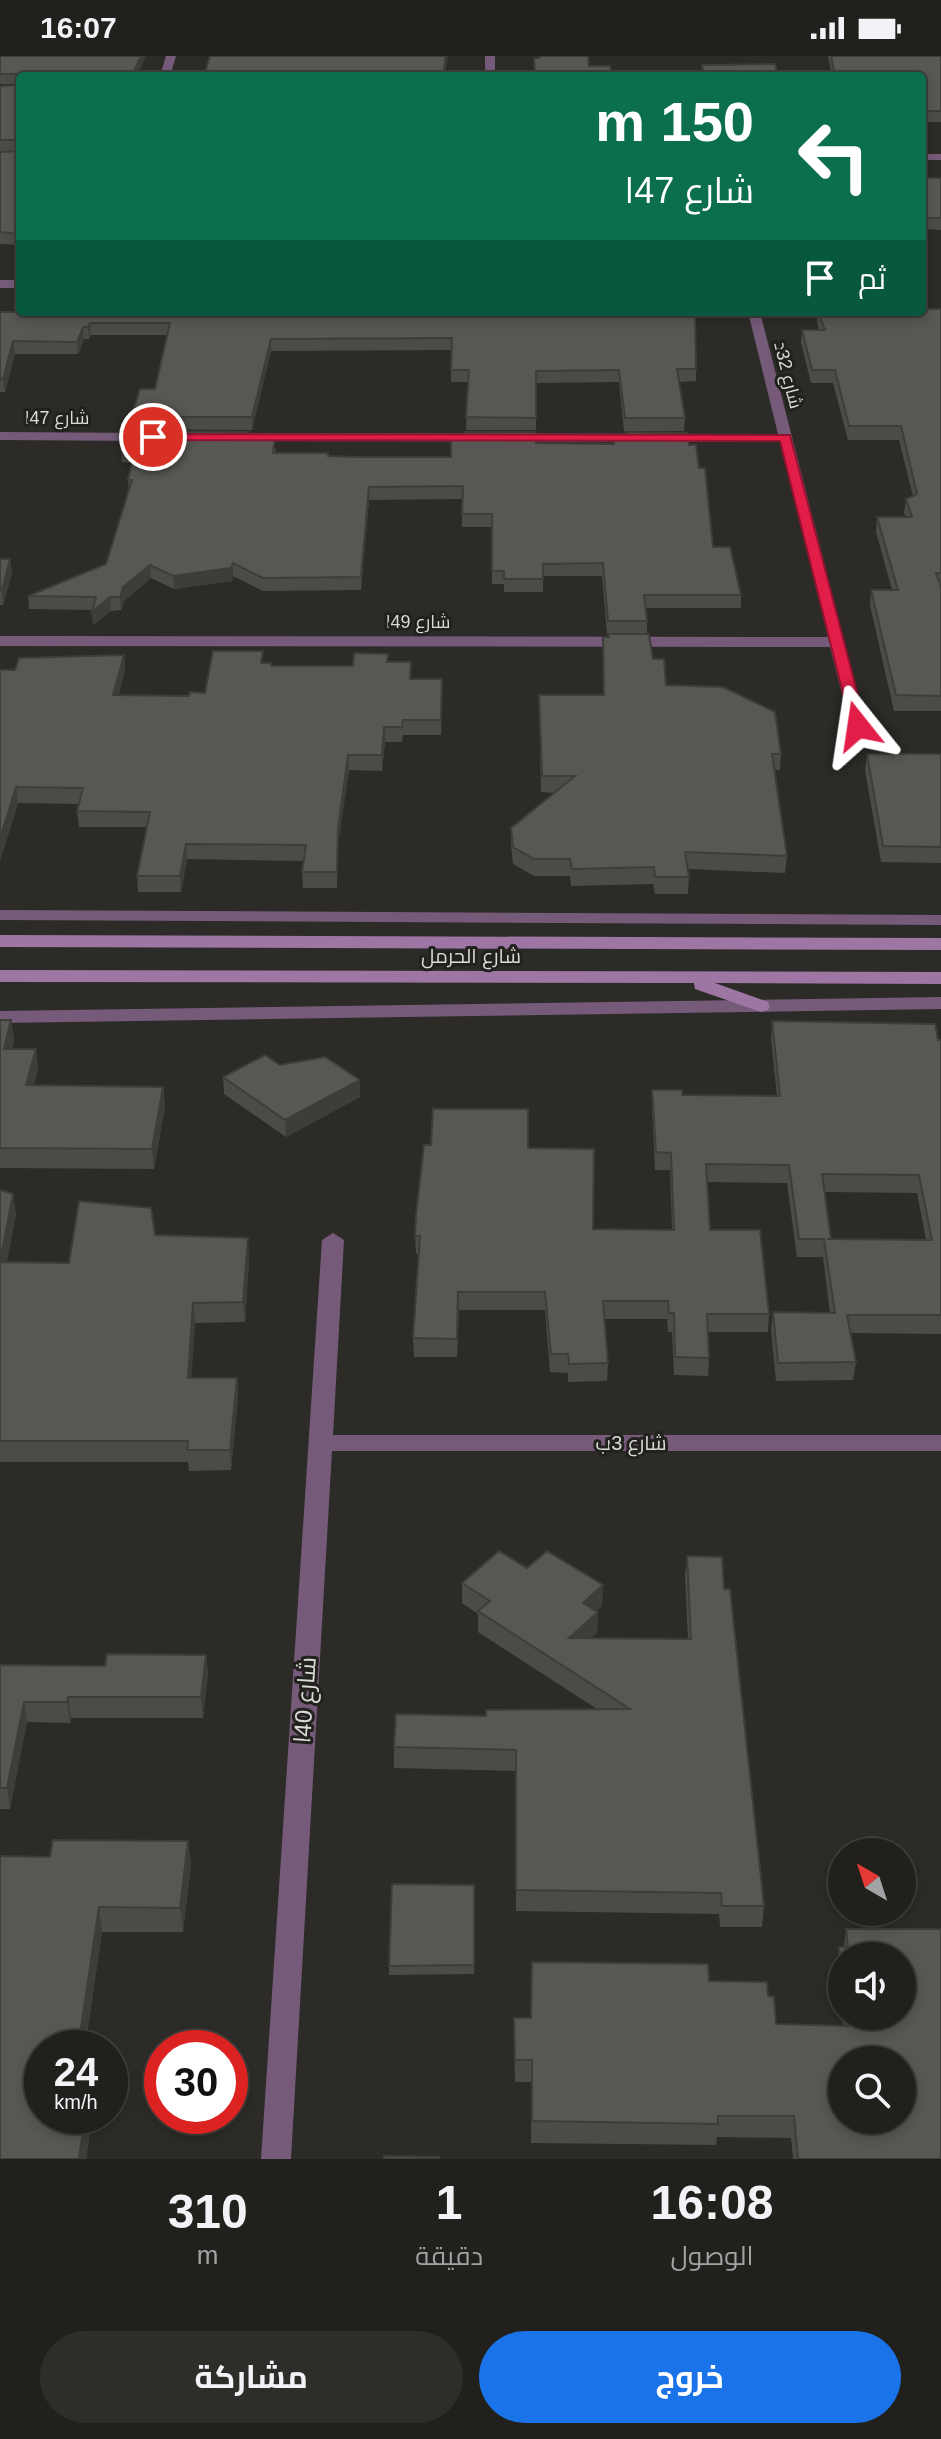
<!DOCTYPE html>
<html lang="ar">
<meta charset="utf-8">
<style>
:root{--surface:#21201d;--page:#2d2d2a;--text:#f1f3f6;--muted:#a2a3a4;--line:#3e3e3b;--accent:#1a73e8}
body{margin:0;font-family:Helvetica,Cairo,sans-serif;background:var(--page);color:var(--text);direction:rtl;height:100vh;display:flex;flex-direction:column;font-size:30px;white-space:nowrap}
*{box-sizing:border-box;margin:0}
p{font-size:26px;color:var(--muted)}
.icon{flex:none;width:44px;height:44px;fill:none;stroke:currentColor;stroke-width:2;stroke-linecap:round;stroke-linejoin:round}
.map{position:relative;height:2103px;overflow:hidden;direction:ltr}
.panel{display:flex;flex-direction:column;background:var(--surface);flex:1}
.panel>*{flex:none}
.hud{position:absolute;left:16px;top:16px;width:910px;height:244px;border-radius:8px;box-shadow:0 4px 12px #0003,0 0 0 2px var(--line);direction:rtl;background:#0b6e4f;color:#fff;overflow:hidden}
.needle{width:52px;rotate:321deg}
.tools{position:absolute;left:828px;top:1782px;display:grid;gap:16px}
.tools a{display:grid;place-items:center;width:88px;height:88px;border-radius:50%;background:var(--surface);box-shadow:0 4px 12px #0003,0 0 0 2px var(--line);font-size:40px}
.speed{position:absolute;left:24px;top:1974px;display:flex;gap:16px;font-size:40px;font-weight:700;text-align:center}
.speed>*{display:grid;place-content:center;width:104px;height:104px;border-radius:50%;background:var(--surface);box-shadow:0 4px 12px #0003,0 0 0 2px var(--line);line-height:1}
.speed small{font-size:20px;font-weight:400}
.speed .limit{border:12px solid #d22;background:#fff;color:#111}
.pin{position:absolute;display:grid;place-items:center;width:68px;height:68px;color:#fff;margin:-34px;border:4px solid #fff;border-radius:50%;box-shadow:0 2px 8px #0007}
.me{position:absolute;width:88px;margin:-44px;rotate:345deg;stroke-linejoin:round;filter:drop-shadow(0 0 6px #0008)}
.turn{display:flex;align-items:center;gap:28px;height:168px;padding:0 40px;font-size:36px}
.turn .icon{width:104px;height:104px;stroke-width:2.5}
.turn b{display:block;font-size:56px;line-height:68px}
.then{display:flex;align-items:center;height:76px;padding:0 40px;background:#0003;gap:16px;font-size:30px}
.eta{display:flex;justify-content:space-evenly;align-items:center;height:136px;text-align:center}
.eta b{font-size:48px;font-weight:700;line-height:56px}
.button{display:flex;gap:16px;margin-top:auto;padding:16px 40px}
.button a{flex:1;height:92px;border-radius:48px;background:var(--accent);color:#fff;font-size:32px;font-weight:700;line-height:92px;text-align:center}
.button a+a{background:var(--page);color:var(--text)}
.status{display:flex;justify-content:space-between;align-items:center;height:56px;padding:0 40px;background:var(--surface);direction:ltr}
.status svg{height:22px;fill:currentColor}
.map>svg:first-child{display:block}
</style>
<div class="status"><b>16:07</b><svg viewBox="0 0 49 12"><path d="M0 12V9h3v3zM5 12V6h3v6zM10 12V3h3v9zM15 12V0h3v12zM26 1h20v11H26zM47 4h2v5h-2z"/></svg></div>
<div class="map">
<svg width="941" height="2103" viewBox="0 0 941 2103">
<rect width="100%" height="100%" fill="#2c2b27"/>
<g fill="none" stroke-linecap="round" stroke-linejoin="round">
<path fill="#755b79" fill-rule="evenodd" d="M166 0H176L170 20H160Z
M485 0H495V20H485Z
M922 98H941V104H922Z
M0 224H20V232H0Z
M748 256H760L866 670 864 673H852L850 670 830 591 0 590V580L828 581 780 386 221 385 214 381 221 377 778 378Z
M0 376 149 377 156 381 149 385 0 384Z
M0 854 941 859V869L0 864Z
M941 941V953L0 967V955Z
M333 1177 344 1184 333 1379H941V1395H332L291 2103H261L322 1184Z"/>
<path fill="#9e76a4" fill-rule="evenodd" d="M0 879 941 882V894L0 891Z
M0 914 941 916V928L715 927 768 946 770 950 768 954 761 956 695 933 694 927 0 926Z"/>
</g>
<path fill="#4c4b47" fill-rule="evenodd" d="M0 0 137 20H20V28H0Z
M828 0H941V66H922V20H832Z
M20 29V95H0V30Z
M20 95V189L0 188V96Z
M922 122H941V174L922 173Z
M941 253V655H894L870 549 871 534H892L876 476 877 461H906L904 457 906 443 913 440 899 384H848L833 327H811L801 287 802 274H819L817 266V256H922Z
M0 256H500L696 313V325L679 326 685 362 684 375H624L619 326 536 327V374H466L468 326H451V294L271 295 252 374 132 373 131 361 155 333 167 279H91L89 283H84L78 298H15L5 336H0Z
M249 376V381L276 393 275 397 357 401H451L536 387 689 389 699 412 713 491 741 539V552H646L647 565V578H607L602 520H543V536H504V528H492V471H462V443L369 444 361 534 263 535 233 520 232 525 174 533 151 522 125 544 121 554 111 555 93 569 92 554 29 553 28 540 106 508 129 435 128 424 132 407 122 406 121 394Z
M0 503H10L12 517 3 549H0Z
M603 581 653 603 666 629 781 698 780 714H775L787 800 785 817 688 813 689 821 688 838H655L653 828 571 830 570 820H534L513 808 511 789V772L555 737 541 736 539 639H603Z
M124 599 125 614 118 639 189 640 205 637 264 607 271 610H353L388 606 411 623H442L441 679H403L402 686H385L382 715 349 714 338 788 337 832H303L302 816 304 805 187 803 181 836H138L137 820 147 771H79L77 755 79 748 18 747 0 805V614H15Z
M867 698H941V807L881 806 865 714Z
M0 964H11L14 983 12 993H36L38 1013 34 1029 163 1031 165 1050 154 1113 0 1112Z
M772 965 941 984V1278L850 1277 856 1306 853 1324 776 1325 771 1274 773 1256 830 1257 823 1201H797L787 1127 707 1126 710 1174 769 1258 768 1276H708L709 1302 708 1320 674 1319 672 1276H668L667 1263H604L608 1307 607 1325 568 1326V1317L550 1316 545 1254H459L457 1301H414L413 1282 419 1198H416L415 1180 528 1092 593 1173 672 1174 670 1114H655L652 1051V1034L682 1039 777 1040 771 983ZM824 1136 917 1137 926 1184 831 1183Z
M280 1009 360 1024V1041L286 1081 224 1038 223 1021Z
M0 1134 16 1158 7 1206 69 1207 155 1179 249 1202 245 1266 195 1267 191 1322H237L238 1342 231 1414 189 1415 188 1406H0Z
M687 1500 724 1533 764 1850 762 1871H720L719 1858 516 1855V1715L394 1712V1691L486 1660 597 1653 478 1576V1558L462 1547V1527L527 1512 603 1529 602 1550 596 1555 598 1556 597 1577 591 1582 688 1583 685 1520Z
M206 1599 208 1619 203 1662H71L70 1667 27 1666 10 1753H0V1609L105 1610Z
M53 1784 188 1785 191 1809 183 1876H102L85 1992H42V2060H88L90 2074 86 2103H0V1800L50 1801Z
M474 1829V1918L389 1919V1910Z
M846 1873H941V2103H793L791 2082 717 2081 716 2089 531 2087V2026H515L514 1962H531L532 1906 708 1908 709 1925 767 1926 768 1940 774 1941 776 1968 843 1970 836 1913 839 1891H844ZM842 1900H902V1960H842ZM842 2004H902V2064H842Z"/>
<path fill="#3e3d3a" d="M141 0H146L137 20H132Z
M446 0H448L445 20H443Z
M90 267 91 279 89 283 88 271Z
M83 271 84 283 78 298 77 286Z
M271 283V295L252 374V361Z
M13 285 15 298 5 336 3 323Z
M369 431V444L361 534V521Z
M10 503 12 517 3 549 2 534Z
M233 507V520L232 525 174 533 173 520Z
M150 509 151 522 125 544 121 554 120 541 123 531Z
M110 541 111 555 93 569 92 556Z
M124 599 125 614 115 654 113 639Z
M384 671 385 686 382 715V699Z
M348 699 349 714 338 788 337 832 338 773Z
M16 731 18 747 0 805V783Z
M186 788 187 803 181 836 180 820Z
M11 964 14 983 7 1012 4 993Z
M36 993 38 1013 29 1048 26 1029Z
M360 1024V1041L286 1081 285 1064Z
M163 1031 165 1050 154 1113 152 1093Z
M13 1138 16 1158 3 1226 0 1206Z
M248 1182 249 1202 245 1266 243 1246Z
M193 1247 195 1267 190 1343 188 1322Z
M237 1322 238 1342 231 1414 230 1394Z
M603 1529 602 1550 582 1568 583 1547Z
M598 1556 597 1577 568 1603 569 1582Z
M206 1599 208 1619 203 1662 201 1641Z
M68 1641 71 1662 70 1667 67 1646Z
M24 1646 27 1666 10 1753 7 1732Z
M188 1785 191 1809 183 1876 180 1852Z
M99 1851 102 1876 85 1992H78Z
M85 2060H88L90 2074 86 2103H79Z"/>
<path fill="#585753" stroke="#3e3d3a" stroke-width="2" fill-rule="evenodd" d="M0 0H141L132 20H20V23L19 18H0Z
M210 0H446L443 20H204Z
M539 0H588L589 10H610L612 20H535L534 2H539Z
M831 0H941V55H922V20H835Z
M775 8 778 20H704L702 9Z
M20 29V90L19 84H0V30Z
M20 95V178L0 176V96Z
M922 122H941V162H922Z
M922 253H941V517H936L941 531V640L896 639 871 534H898L877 461H912L906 443 917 438 901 370H849L835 314H812L802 274H825L818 256H922Z
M0 256H695L696 313H677L685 362H625L619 314 536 315V362L466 361 469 314H451L452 282 271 283 252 361H131L140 333H155L170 267H90L88 271H83L77 286 13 285 3 323 0 324Z
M127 375 249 376 247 381H275L273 397H328V400L357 401H451V384H464L465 376H536V387L614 388V380H627L626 376 687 377 689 389H696L699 412H705L713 491H730L741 539H644L647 565H608L603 507 543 508V523H504V515H492V458H462L463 430 369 431 361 521 263 522 233 507 231 512 173 520 150 509 123 531 120 541H110L92 556 96 541 28 540 106 508 132 424H128L135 394H121Z
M0 503H10L2 534H0Z
M609 578H649L653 603H664L666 629 723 631 775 656 781 698H772L787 800 685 796 689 821H655L654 811 572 813 570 803H534L513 791 511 772 575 720H542L539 639H604L603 581H609Z
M213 595H263L261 607H271V610H353L354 597 388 598 387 606H411L410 623H442L441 664H403L402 671H384L382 699H348L338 773 337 816H302L306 789 186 788 180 820H137L150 756 77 755 83 732 16 731 0 783V614H15L19 602 124 599 113 639 189 640 190 636 205 637Z
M867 698H941V791L883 790Z
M0 964H11L4 993H36L26 1029 163 1031 152 1093 0 1092Z
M772 965 935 968 938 984H941V1259H847L856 1306 778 1307 773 1256 835 1257 824 1183H799L789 1109 706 1108 710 1174H760L769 1258H707L709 1302 675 1301 674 1257H669L668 1245H603L608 1307 569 1308 568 1298H551L545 1236H458L457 1283 413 1282 420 1180H415L416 1159 424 1089H431L433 1053H528V1092L594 1093 593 1173 674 1174 671 1097 656 1096 652 1034H682V1039L780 1040ZM822 1118 919 1119 932 1184 827 1183H831Z
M265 999 280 1009 325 1001 360 1024 285 1064 223 1021Z
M0 1134 13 1138 0 1206Z
M79 1145 151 1152 155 1179 248 1182 243 1246 193 1247 188 1322H237L230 1394H187L188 1385H0V1206L69 1207Z
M499 1495 527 1512 547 1495 603 1529 583 1547 598 1556 569 1582 691 1583 687 1500 722 1501 724 1533H730L764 1850H722L721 1837 516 1834V1694L394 1691 396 1658 486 1660V1654L630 1653 478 1555 490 1545 462 1527Z
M107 1598 206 1599 201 1641H68L67 1646H24L7 1732H0V1609L105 1610Z
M53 1784 188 1785 180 1852 99 1851 78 1992H42V2060H85L79 2103H0V1800L50 1801Z
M392 1828 474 1829V1909L389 1910Z
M846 1873H941V2103H798L794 2060H718V2068L532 2065V2004H515L514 1962H531L532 1906 708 1908 709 1925 767 1926 768 1940 774 1941 776 1968 849 1970 847 1960H902V1900H842V1917L839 1891H848ZM842 2004H902V2064H842Z
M384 2100 439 2101V2103H384Z"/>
<path fill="#e11d48" stroke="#92132f" stroke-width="2" d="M148 378 790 379 866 670 858 675 851 670 780 385 153 384 147 381Z"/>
<g text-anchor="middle" stroke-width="6" stroke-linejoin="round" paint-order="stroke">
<g font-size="18" fill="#dadad8" stroke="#22211e">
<text transform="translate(788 319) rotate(76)" y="6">شارع 32د</text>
<text x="57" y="368">شارع 47ا</text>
<text x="418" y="572">شارع 49ا</text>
</g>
<g font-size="20" fill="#dadad8" stroke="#22211e">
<text x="471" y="907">شارع الحرمل</text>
<text x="631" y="1394">شارع 3ب</text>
</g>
<g font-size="24" fill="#dadad8" stroke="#22211e">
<text transform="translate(305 1644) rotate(-86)" y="8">شارع 40ا</text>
</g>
</g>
</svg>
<div class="tools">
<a><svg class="needle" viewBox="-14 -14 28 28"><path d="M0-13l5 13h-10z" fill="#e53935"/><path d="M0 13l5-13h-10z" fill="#a2a3a4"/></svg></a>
<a><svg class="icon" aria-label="sound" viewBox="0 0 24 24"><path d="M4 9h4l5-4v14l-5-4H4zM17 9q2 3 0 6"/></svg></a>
<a><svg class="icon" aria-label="search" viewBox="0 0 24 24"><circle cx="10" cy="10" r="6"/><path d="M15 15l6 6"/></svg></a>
</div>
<div class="speed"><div>24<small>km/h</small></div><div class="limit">30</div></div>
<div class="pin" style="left:153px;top:381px;background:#d93025"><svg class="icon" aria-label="arrive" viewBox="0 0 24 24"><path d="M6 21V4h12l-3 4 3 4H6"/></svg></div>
<svg class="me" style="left:858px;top:670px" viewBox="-20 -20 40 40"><path d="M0-17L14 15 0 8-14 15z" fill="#e11d48" stroke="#fff" stroke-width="4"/></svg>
<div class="hud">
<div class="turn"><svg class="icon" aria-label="left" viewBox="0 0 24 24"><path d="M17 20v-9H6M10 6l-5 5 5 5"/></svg><div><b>150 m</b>شارع 47ا</div></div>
<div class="then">ثم<svg class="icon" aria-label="arrive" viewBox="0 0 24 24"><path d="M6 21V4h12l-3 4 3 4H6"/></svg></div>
</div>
</div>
<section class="panel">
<div class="eta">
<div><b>16:08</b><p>الوصول</p></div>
<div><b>1</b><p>دقيقة</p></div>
<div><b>310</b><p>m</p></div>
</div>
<div class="button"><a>خروج</a><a>مشاركة</a></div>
</section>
